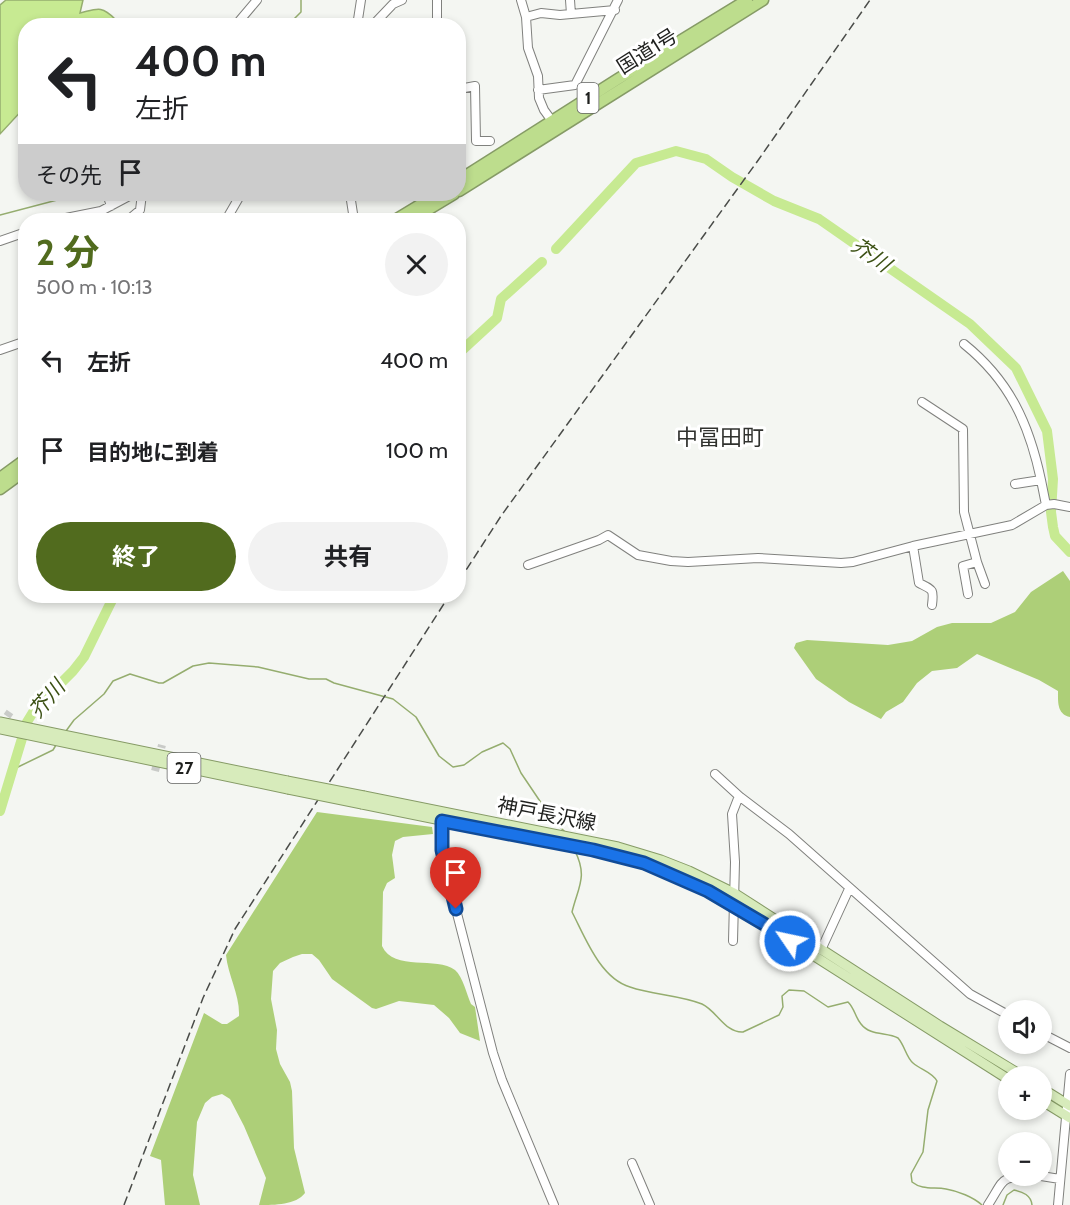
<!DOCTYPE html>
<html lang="ja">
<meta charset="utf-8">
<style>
:root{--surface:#fff;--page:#f2f2f2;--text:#202124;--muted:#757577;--accent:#516b1e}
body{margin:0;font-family:Cabin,"Noto Sans JP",sans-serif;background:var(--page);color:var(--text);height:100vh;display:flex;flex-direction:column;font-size:22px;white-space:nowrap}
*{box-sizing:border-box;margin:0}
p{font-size:20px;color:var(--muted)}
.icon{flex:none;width:33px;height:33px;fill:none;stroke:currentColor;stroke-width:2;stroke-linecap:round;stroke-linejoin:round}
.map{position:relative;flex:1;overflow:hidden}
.panel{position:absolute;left:18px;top:213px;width:448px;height:390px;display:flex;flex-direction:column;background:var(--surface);border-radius:24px;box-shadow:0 3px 9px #0003}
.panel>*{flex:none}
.top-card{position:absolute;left:18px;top:18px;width:448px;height:183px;border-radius:24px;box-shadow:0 3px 9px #0003;background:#fff;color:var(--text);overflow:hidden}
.fabs{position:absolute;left:998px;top:1000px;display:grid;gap:12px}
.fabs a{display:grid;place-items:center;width:54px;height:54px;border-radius:50%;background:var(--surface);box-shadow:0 3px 9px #0003;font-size:30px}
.pin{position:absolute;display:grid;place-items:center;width:51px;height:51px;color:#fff;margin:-62px -26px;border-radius:50% 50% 50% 0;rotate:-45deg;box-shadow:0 0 6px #0007}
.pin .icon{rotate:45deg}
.me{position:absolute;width:66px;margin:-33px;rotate:304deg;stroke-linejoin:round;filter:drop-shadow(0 0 4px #0008)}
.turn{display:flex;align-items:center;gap:21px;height:126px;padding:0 18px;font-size:27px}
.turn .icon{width:78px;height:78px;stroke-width:2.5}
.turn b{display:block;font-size:42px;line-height:51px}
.then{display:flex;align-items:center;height:57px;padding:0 18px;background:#0003;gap:12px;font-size:22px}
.round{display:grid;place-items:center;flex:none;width:63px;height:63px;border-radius:32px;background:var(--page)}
.overview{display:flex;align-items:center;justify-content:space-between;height:102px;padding:0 18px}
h1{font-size:36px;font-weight:700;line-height:45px;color:var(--accent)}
.primary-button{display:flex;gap:12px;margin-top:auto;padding:12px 18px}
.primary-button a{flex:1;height:69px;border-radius:36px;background:var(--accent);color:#fff;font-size:24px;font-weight:700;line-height:69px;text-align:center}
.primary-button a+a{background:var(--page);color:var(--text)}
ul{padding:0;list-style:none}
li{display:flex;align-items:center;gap:18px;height:90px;padding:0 18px}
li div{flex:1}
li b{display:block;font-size:22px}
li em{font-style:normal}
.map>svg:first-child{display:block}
</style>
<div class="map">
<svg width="1070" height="1205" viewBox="0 0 1070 1205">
<rect width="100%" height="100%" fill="#f4f6f2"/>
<path fill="#adcf78" d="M1063 571 1070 581V717C1057 714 1058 702 1058 691L1039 680 977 654 957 668 932 671 917 683 903 702 886 712 881 719 849 702 816 679 794 648 796 643 807 640 888 645 912 641 937 627 952 623H991L1015 612 1031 592Z
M317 812 432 827 433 834 403 837 395 841 392 855 395 878 387 883 383 892 382 946C394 972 437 956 455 970 463 977 467 995 471 1004L475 1007 480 1041 460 1033 449 1018 434 1005 399 1001 376 1009 372 1008 332 979 319 960 312 954H302L293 957 280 963 273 971 271 999 277 1030 276 1049 280 1064 290 1082 292 1091 294 1148 305 1193C296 1205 275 1205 259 1205L266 1178 244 1126 230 1099 222 1094 212 1097 205 1103 197 1122 193 1175 200 1205H165L161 1160 150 1156 204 1013 222 1024H227L239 1016C240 995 228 976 226 955Z"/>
<path fill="#c7ea92" stroke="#95ad6f" stroke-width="1.5" d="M6 0H83L80 13C97 9 101 5 115 19L108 25 26 26 25 107 0 134V5Z"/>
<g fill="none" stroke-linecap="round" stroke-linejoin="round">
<path stroke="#95ad6f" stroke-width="1.5" d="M287 26 301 12V0
M0 215 80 194
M66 731 74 720 104 694 113 681 130 674 159 683H163L193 666 209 663 258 667 309 679H326L334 683 393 699 416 717 439 756 453 767 464 765 482 752 503 743 510 749 521 773 552 819 566 833
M13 765 18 767 53 750 56 745
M575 851C588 877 578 887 572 912 585 937 600 978 630 987 653 995 679 995 702 1004 717 1011 725 1033 743 1032L779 1015 783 1007 782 996 789 990 804 991 828 1007 848 1002C855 1009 855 1017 861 1024 870 1036 887 1032 898 1038 905 1046 906 1057 913 1063 921 1070 932 1072 937 1081L928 1110 923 1152 911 1174 912 1182C922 1190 933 1187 946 1189 958 1191 973 1197 982 1205
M1003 1205 1007 1195 1014 1190C1023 1192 1031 1195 1032 1205"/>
<path stroke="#c7ea92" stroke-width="10" d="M556 249 636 163 676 151 706 159 732 177 774 201 819 219 970 324 1016 368 1047 431 1053 479 1051 512 1053 527 1055 536 1070 552
M459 353 497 318 501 299 542 262
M0 811 27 722 35 709 73 671 84 657 114 596"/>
<path stroke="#c9cbc8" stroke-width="8" stroke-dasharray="8 4" stroke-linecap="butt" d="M0 726 10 712
M155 771 162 745"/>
<defs>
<path id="minor" d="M437 0V26
M521 0 526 17 528 48 538 76 539 98 544 110 552 121
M570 0 571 14
M526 17 541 13 560 15 615 10
M235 26 257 0
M357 26 361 0
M372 26 393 4 402 0
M459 89 475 86 476 141H490
M538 90 575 85 618 0
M107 194 111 206
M350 194 354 220
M56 220 101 211 133 194
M128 220 140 210 142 194
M226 220 241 194
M0 241 26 232
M964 344C1010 381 1029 424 1041 480L1015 484
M0 350 26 341
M922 402 963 429 964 512 977 562 963 566 968 594
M1041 480 1046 505
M913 546 919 583C933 590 934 589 932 605
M977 562 985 584
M528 565 599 540 608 535 638 555 671 561 688 562 758 558 841 563 853 562 913 546 1012 525 1046 505 1054 504 1070 507
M715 774 739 796 789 834 970 994 1008 1015
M443 817 442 850 445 867 493 1053 502 1080 554 1205
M733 941 735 862 732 814 739 796
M821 950 849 889
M1041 1033 1070 1048
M632 1163 650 1205
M1041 1176 1060 1179
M988 1205C1006 1177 998 1178 1033 1176
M1058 1205 1070 1074"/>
<path id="major" d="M0 722 287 781
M0 729 288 789
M364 796 618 847 661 860 689 871 734 893 940 1026 1024 1077
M362 804 622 857 666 872 708 891 764 924 1008 1079
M1041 1088 1070 1106
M1041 1100 1070 1118"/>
<path id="highway" d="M459 180 618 79 747 0
M459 191 763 0
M395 220 438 194
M411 220 454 194
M0 478 26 459
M0 489 26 470"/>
</defs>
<use href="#minor" stroke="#80817e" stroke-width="10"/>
<use href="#major" stroke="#869b66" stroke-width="11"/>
<use href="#highway" stroke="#869b66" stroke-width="13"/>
<use href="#minor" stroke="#fff" stroke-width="8"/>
<use href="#major" stroke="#d7ebbb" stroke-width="9"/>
<use href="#highway" stroke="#bddd8d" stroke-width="10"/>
<path stroke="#4a4c49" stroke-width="1.5" stroke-dasharray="9 4.5" stroke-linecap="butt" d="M459 581 501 516 759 159 870 0
M124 1205 203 998 235 929 449 596"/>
<defs>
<path id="major-bridge" d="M287 781 364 796
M288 789 362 804"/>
</defs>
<use href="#major-bridge" stroke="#869b66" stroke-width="11" stroke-linecap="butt"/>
<use href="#major-bridge" stroke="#d7ebbb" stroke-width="9"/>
</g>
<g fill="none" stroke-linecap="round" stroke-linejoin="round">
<defs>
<path id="route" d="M456 909 442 850V821L593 850 644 863 708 891 764 924 790 941"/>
</defs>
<use href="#route" stroke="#114b97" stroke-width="15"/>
<use href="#route" stroke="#1a73e8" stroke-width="10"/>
</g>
<g text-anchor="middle" stroke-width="6" stroke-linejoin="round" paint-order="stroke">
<g fill="#fff" stroke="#626362" stroke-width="1.5">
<rect x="577.5" y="83" width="21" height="30" rx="4.5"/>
<rect x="167.5" y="753" width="33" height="30" rx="4.5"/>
</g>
<g font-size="18" font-weight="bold" fill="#1f201e">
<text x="588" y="104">1</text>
<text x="184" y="774">27</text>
</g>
<g font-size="20" fill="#1f201e" stroke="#fff">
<text transform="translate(647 51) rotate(-32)" y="7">国道1号</text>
<text transform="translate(547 814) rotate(11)" y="7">神戸長沢線</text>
</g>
<g font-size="21" font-style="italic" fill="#3c5114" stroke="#fff">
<text transform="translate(871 255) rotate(35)" y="7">芥川</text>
<text transform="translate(47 699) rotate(-49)" y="7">芥川</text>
</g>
<g font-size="22" fill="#31322f" stroke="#fff">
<text x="720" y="445">中冨田町</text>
</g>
</g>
</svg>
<div class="fabs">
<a><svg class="icon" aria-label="sound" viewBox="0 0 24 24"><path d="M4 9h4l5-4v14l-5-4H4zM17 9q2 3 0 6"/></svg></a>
<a>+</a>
<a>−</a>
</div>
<div class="pin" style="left:456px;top:909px;background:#d93025"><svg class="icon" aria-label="arrive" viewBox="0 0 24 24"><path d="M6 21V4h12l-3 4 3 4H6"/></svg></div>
<svg class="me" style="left:790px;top:941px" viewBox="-20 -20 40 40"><circle r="17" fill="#1a73e8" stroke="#fff" stroke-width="3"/><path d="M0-11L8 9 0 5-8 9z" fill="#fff"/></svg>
<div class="top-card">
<div class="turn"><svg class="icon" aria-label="left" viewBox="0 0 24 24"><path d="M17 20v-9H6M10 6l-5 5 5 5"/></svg><div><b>400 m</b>左折</div></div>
<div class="then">その先<svg class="icon" aria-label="arrive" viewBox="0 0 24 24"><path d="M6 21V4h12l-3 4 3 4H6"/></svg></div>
</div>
<section class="panel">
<div class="overview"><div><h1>2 分</h1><p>500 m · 10:13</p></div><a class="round"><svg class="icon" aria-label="close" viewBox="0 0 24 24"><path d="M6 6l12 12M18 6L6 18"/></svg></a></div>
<ul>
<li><svg class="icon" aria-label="left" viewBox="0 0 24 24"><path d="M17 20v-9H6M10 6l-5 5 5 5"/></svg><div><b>左折</b></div><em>400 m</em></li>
<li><svg class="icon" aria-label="arrive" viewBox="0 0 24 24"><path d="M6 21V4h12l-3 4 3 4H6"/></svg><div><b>目的地に到着</b></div><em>100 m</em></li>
</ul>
<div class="primary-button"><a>終了</a><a>共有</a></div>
</section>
</div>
